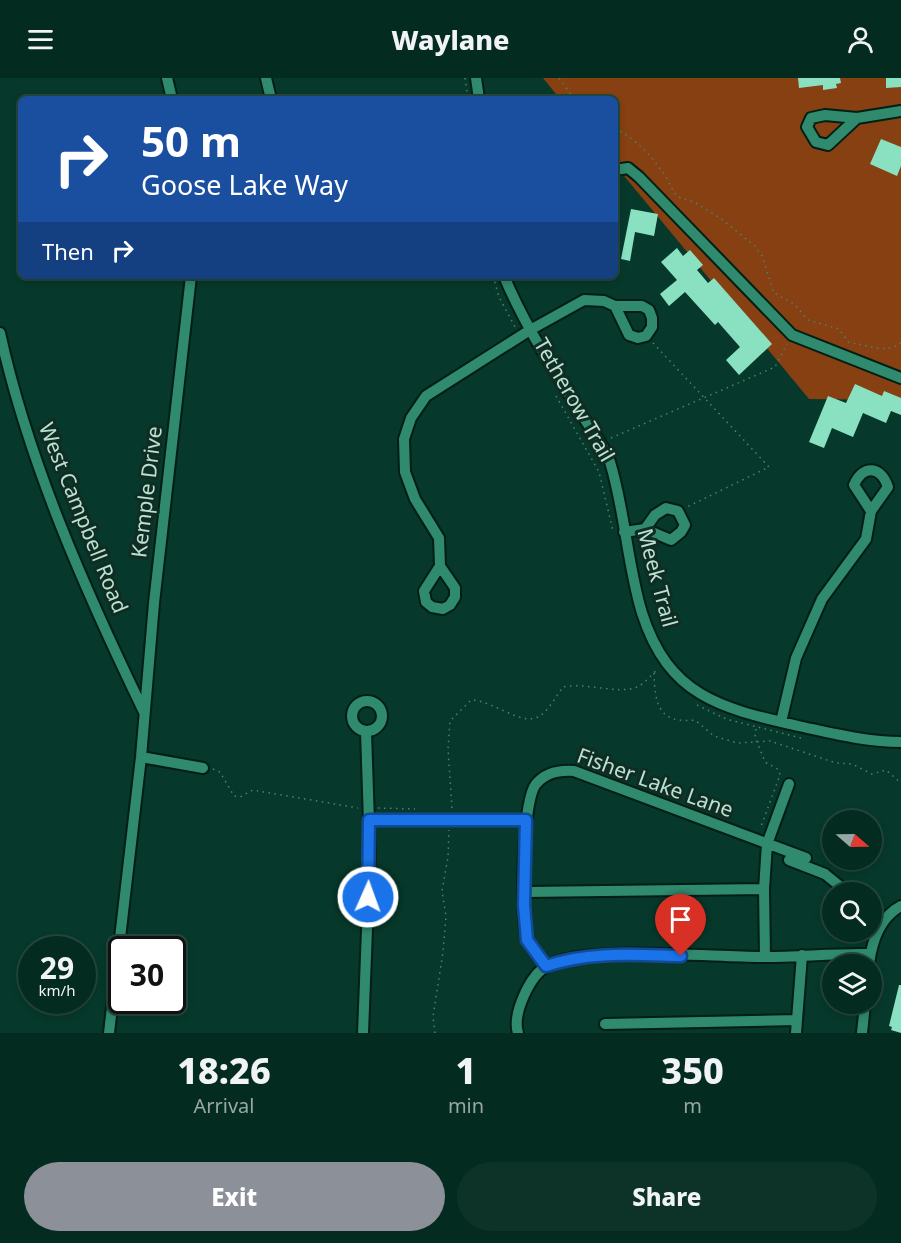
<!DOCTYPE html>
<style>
:root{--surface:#042b20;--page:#0d3329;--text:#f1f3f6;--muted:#97a7a5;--line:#25473e;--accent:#8c9099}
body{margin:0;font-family:"Noto Sans",sans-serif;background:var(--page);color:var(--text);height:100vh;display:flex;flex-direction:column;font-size:22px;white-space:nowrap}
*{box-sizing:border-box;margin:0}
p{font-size:20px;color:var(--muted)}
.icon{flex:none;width:33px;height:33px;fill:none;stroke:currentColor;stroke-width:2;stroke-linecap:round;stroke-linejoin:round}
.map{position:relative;height:955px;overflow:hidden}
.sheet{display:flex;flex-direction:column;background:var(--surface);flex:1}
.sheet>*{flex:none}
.top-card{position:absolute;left:18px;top:18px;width:600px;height:183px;border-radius:9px;box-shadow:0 3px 9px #0003,0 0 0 2px var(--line);background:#1a4fa0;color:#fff;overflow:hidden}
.needle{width:39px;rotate:110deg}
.tools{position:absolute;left:822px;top:732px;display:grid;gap:12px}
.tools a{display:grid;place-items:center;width:60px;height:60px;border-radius:50%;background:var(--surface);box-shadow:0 3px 9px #0003,0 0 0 2px var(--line);font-size:30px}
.speed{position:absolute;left:18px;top:858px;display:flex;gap:12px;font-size:30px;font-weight:700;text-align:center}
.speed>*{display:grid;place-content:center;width:78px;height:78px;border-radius:50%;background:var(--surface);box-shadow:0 3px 9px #0003,0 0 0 2px var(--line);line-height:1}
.speed small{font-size:15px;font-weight:400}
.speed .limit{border:3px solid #111;border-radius:9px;background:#fff;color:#111}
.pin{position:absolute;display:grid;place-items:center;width:51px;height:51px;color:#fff;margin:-62px -26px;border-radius:50% 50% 50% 0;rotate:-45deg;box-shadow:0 0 6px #0007}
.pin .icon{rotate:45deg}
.me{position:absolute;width:66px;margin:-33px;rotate:2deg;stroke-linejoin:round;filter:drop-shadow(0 0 4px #0008)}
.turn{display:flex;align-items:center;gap:21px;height:126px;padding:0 24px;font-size:27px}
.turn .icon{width:78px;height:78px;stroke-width:2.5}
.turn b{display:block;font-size:42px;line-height:51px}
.then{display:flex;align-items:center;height:57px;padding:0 24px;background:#0003;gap:12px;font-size:22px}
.eta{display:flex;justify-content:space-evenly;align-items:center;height:102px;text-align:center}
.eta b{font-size:36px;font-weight:800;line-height:42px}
.cta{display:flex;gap:12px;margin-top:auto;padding:12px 24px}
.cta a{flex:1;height:69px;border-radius:36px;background:var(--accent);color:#fff;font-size:24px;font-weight:800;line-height:69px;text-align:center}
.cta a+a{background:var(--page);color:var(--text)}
header{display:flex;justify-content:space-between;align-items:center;height:78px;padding:0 24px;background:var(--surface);font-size:27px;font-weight:800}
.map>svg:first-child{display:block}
</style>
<header><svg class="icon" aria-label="menu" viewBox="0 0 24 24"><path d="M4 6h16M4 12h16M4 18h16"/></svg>Waylane<svg class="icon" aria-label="person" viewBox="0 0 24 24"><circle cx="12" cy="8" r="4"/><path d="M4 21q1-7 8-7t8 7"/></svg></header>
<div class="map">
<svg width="901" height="955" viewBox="0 0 901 955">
<rect width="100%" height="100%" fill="#06392b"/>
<path fill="#864011" d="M543 0H901V322L809 321 615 87V21H560Z"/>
<path fill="#8ae1c2" d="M798 0H840L841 5 836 6 837 10 823 12V7L799 10Z
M886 0H901V9L886 10Z
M881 61 901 69V88L897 98 870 86Z
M631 131 658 136 654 158 635 154 630 183 621 181Z
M677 170 683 178 690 172 703 187 697 192 708 205 714 200 772 266 739 297 726 282 740 269 718 244 715 247 685 214 669 228 660 216 677 202 661 184Z
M855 306 882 318 884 313 901 320V337L891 333 886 345 863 335 853 359 832 350 824 370 809 364 828 318 846 325Z
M899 907H901V955L891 952 892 949 889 948Z"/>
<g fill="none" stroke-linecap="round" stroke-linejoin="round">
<defs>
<path id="minor" d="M167 0 172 21
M266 0 271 21
M476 0 479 21
M857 40 828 67 816 64 807 49 811 40 825 37 857 40 901 33
M615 92 628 90 639 99 792 257 901 300
M504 198C524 246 552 289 579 333 589 349 604 366 610 384 625 432 627 486 642 535 669 619 721 630 798 648 831 655 866 664 901 664
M0 255C29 386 86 514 144 634
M624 454 645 451 671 462 681 454 685 447 678 433 666 430 655 437 645 451
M440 488 424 513 426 524 432 529 443 531 450 527 455 519V510L440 488 439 460 415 421 405 394 404 361 411 340 426 318 530 252 584 222 604 223 615 228H642L649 232 652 240V249L646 258 638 260 629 257 615 228
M352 638a15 15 0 1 1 30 0a15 15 0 1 1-30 0Z
M781 644 796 580 822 521 866 461 871 433 888 409C881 388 863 386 854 407L871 433
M141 679 203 690
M369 742H526
M789 782 825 796 847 814
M525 814 764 811
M765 879 764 811 767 766 789 706
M869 886C872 863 880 839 901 828
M546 888C540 880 530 870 527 861 520 839 522 723 536 706 546 694 561 692 574 693L806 780
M605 946 797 942
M109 955 141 679 154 525 191 198
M363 955 370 774 366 654
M518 955C512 936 530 897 547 888 583 866 718 880 765 879 800 879 835 875 870 876
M796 955 802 877
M862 955 865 926"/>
</defs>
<use href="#minor" stroke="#021e15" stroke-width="14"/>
<path stroke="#518071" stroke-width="1.5" stroke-dasharray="1.5 4.5" stroke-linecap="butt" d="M465 0 468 21
M559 0 574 21
M615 50C640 65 650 76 666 99 671 106 672 114 678 119L694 124 720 140 755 168 762 178 774 215 794 226 808 242 839 251 849 265C870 266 882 277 901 265
M493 198 499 219 515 249
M653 265 769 389 687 429
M556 318 599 394 613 453
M611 360 775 289 787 266
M654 595C655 626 658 646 695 642L714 658 737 665 770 663 836 685 852 686 872 696 886 692 901 705
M697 627 726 641 801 660
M756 651 755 659 765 684 779 692 780 697 760 751
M213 691 220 694 234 718 240 719 253 712 358 730
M378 730 415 731
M452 730 448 671 450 643 471 622C492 622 521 648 538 639 548 634 556 618 563 609 587 604 618 617 637 609 644 606 652 596 658 591
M435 955 433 939 443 874 446 838 442 813 448 779 449 752"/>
<use href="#minor" stroke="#2f8a6e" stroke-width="10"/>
</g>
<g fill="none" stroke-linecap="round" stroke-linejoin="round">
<defs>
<path id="route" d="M368 819 369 742H526L524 827 527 862 546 888C590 873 635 877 681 878"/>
</defs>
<use href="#route" stroke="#114b97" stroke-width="15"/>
<use href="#route" stroke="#1a73e8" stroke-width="10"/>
</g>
<g text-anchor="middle" stroke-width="6" stroke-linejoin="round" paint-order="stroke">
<g font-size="21" fill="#b9e2d2" stroke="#102c23">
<text transform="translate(574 322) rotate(60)" y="7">Tetherow Trail</text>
<text transform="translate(147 414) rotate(-83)" y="7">Kemple Drive</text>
<text transform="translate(83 440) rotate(68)" y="7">West Campbell Road</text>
<text transform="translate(657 500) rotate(75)" y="7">Meek Trail</text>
<text transform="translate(655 705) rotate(20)" y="7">Fisher Lake Lane</text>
</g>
</g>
</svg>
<div class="tools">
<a><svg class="needle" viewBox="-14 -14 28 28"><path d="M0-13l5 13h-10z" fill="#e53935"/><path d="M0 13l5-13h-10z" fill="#97a7a5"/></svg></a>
<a><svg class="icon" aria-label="search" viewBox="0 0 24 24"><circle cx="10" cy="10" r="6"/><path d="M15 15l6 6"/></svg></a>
<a><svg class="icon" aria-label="layers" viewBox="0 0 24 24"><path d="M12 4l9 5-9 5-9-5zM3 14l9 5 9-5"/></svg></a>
</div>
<div class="speed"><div>29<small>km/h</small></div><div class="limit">30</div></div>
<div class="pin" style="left:681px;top:878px;background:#d93025"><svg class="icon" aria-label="arrive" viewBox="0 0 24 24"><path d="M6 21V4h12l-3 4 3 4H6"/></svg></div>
<svg class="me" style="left:368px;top:819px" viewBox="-20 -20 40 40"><circle r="17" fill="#1a73e8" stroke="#fff" stroke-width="3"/><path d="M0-11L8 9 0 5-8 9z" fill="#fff"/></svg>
<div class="top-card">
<div class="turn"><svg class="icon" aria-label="right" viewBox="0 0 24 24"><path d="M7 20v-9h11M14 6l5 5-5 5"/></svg><div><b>50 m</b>Goose Lake Way</div></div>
<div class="then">Then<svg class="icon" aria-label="right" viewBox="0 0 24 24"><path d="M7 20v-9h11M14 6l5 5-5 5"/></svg></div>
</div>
</div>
<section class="sheet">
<div class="eta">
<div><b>18:26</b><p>Arrival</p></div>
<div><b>1</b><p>min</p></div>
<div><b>350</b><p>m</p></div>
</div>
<div class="cta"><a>Exit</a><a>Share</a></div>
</section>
